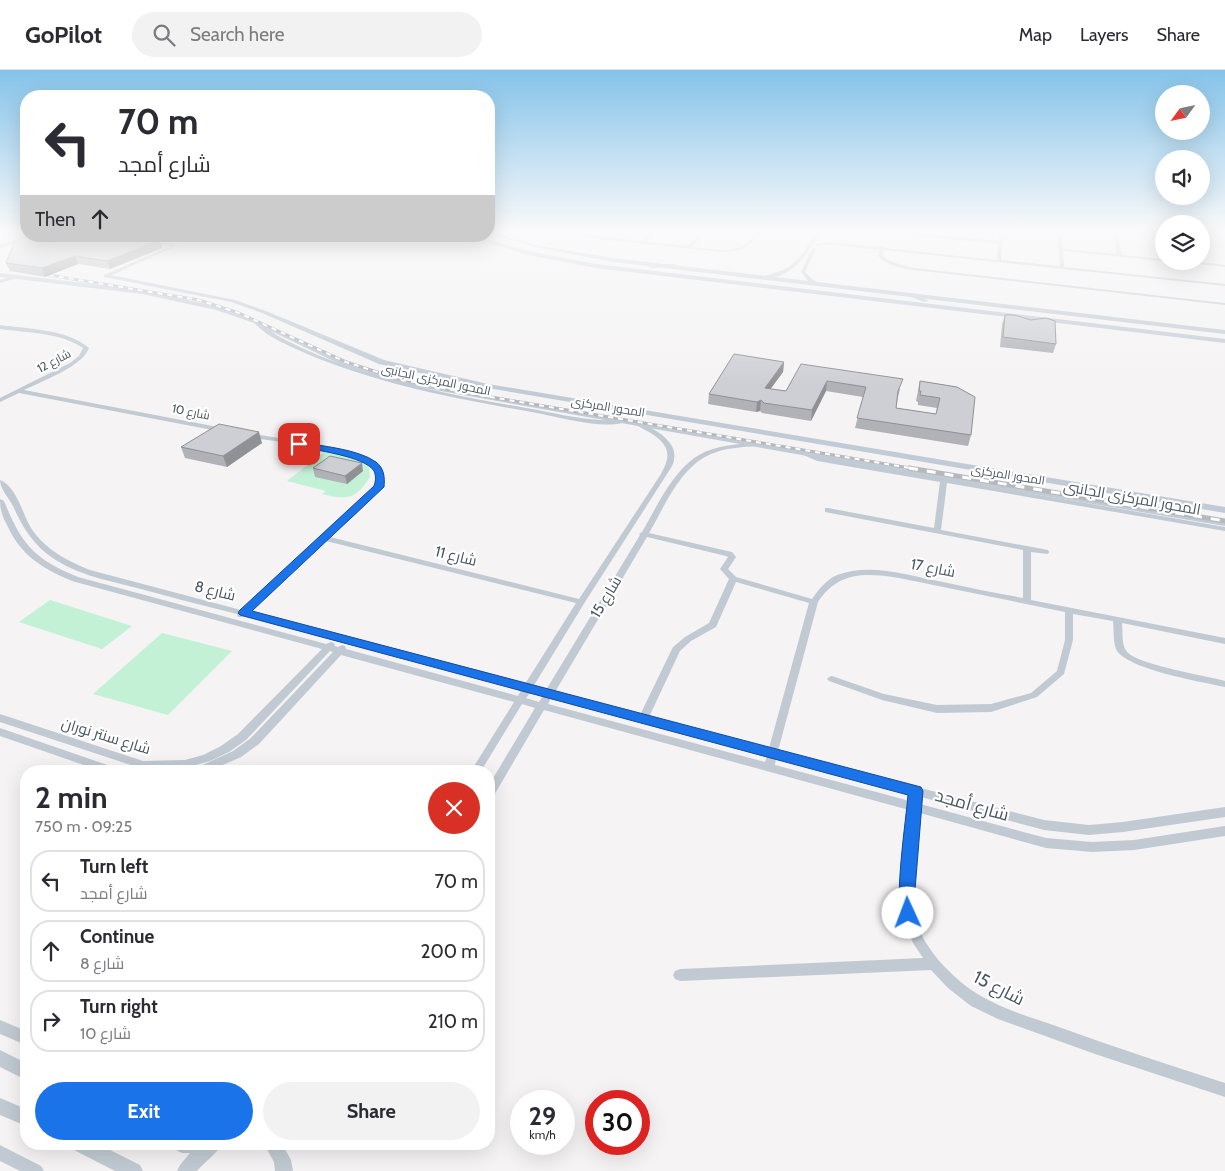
<!DOCTYPE html>
<meta charset="utf-8">
<style>
:root{--surface:#fff;--page:#f2f2f3;--text:#2b2b33;--muted:#7c7c81;--line:#e1e1e2;--accent:#1a73e8}
body{margin:0;font-family:Cabin,Cairo,sans-serif;background:var(--page);color:var(--text);height:100vh;display:flex;flex-direction:column;font-size:19px;white-space:nowrap}
*{box-sizing:border-box;margin:0}
p{font-size:16px;color:var(--muted)}
.icon{flex:none;width:28px;height:28px;fill:none;stroke:currentColor;stroke-width:2;stroke-linecap:round;stroke-linejoin:round}
.map{position:relative;flex:1;overflow:hidden}
.side{position:absolute;left:20px;top:695px;width:475px;height:385px;display:flex;flex-direction:column;background:var(--surface);border-radius:20px;box-shadow:0 5px 20px #0002}
.side>*{flex:none}
.top-card{position:absolute;left:20px;top:20px;width:475px;height:152px;border-radius:20px;box-shadow:0 5px 20px #0002;background:#fff;color:var(--text);overflow:hidden}
.needle{width:32px;rotate:237deg}
.tools{position:absolute;left:1155px;top:15px;display:grid;gap:10px}
.tools a{display:grid;place-items:center;width:55px;height:55px;border-radius:50%;background:var(--surface);box-shadow:0 5px 20px #0002;font-size:25px}
.speed{position:absolute;left:510px;top:1020px;display:flex;gap:10px;font-size:25px;font-weight:700;text-align:center}
.speed>*{display:grid;place-content:center;width:65px;height:65px;border-radius:50%;background:var(--surface);box-shadow:0 5px 20px #0002;line-height:1}
.speed small{font-size:12px;font-weight:400}
.speed .limit{border:8px solid #d22;background:#fff;color:#111}
.pin{position:absolute;display:grid;place-items:center;width:42px;height:42px;color:#fff;margin:-21px;border-radius:10px;box-shadow:0 2px 8px #0006}
.me{position:absolute;width:55px;margin:-28px;rotate:358deg;stroke-linejoin:round;filter:drop-shadow(0 0 4px #0008)}
.turn{display:flex;align-items:center;gap:18px;height:105px;padding:0 15px;font-size:22px}
.turn .icon{width:65px;height:65px;stroke-width:2.5}
.turn b{display:block;font-size:35px;line-height:42px}
.then{display:flex;align-items:center;height:48px;padding:0 15px;background:#0003;gap:10px;font-size:19px}
.round{display:grid;place-items:center;flex:none;width:52px;height:52px;border-radius:26px;background:var(--page)}
.head{display:flex;align-items:center;justify-content:space-between;height:85px;padding:0 15px}
h1{font-size:30px;font-weight:800;line-height:38px}
.primary-button{display:flex;gap:10px;margin-top:auto;padding:10px 15px}
.primary-button a{flex:1;height:58px;border-radius:30px;background:var(--accent);color:#fff;font-size:20px;font-weight:800;line-height:58px;text-align:center}
.primary-button a+a{background:var(--page);color:var(--text)}
ul{padding:0;list-style:none}
li{display:flex;align-items:center;gap:15px;height:62px;margin:0 10px 8px;padding:0 5px;border:2px solid var(--line);border-radius:20px}
li div{flex:1}
li b{display:block;font-size:19px}
li em{font-style:normal}
header{display:flex;align-items:center;gap:30px;box-sizing:border-box;height:70px;padding:0 25px;background:var(--surface);border-bottom:1px solid var(--line)}
header strong{font-size:24px}
nav{display:flex;gap:28px;margin-inline-start:auto;font-size:18px}
.search{width:350px;height:45px;background:var(--page);display:flex;align-items:center;gap:12px;box-sizing:border-box;padding:0 18px;border-radius:28px;color:var(--muted);font-size:19px}
.map>svg:first-child{display:block}
</style>
<header>
<strong>GoPilot</strong>
<div class="search"><svg class="icon" aria-label="search" viewBox="0 0 24 24"><circle cx="10" cy="10" r="6"/><path d="M15 15l6 6"/></svg>Search here</div>
<nav><a>Map</a><a>Layers</a><a>Share</a></nav>
</header>
<div class="map">
<svg width="1225" height="1101" viewBox="0 0 1225 1101">
<rect width="100%" height="100%" fill="#f5f3f3"/>
<path fill="#c3f1d5" d="M327 380 359 388 369 396 370 407C355 430 348 430 322 424L326 421 287 411Z
M50 530 132 556 102 579 19 552Z
M162 563 232 581 168 645 93 624Z"/>
<g fill="none" stroke-linecap="round" stroke-linejoin="round">
<path fill="#c1cad2" fill-rule="evenodd" d="M564 162 641 171 652 162H656L646 172 687 176 702 162H706L691 177C706 178 728 184 742 176 748 173 752 167 756 162H760C748 178 741 182 721 182L597 169Z
M816 162H820C805 188 792 209 759 209V207C793 200 799 191 816 162Z
M903 162 998 171 999 162H1003L1001 190 1060 196 1057 162H1061L1063 179 1117 184 1113 162H1117L1122 185 1164 189V191L1063 181 1064 197 1225 214V216L884 180 882 186C892 193 902 195 914 198L1225 233V235L914 200C900 198 888 196 878 186L880 180 826 174 817 176 815 175 826 172 881 177 883 176 885 178 997 190 998 174 920 166Z
M148 170 178 175 108 207H104V205L171 176 149 172Z
M814 178 816 179 805 202 812 209 819 213V214L817 215 808 211 801 202 812 179Z
M1175 191H1192L1225 195V197Z
M15 206H17V208L0 213V210Z
M256 250C263 255 270 261 278 266 354 307 441 323 526 338 551 342 576 349 601 350 609 351 621 347 627 351 610 361 558 347 537 343 458 329 380 315 305 283 287 275 267 267 253 252Z
M0 255C27 259 68 259 89 278 82 297 42 311 24 320L223 358 226 360 223 362 19 323 0 332V328L70 293 79 286 83 278C60 262 27 263 0 259Z
M636 351C651 357 678 370 674 389 674 394 670 399 667 404L585 532 533 617 546 620 640 465 639 464 642 462C658 435 676 393 707 381 723 375 740 374 757 372L760 374 757 376C742 377 725 378 711 384 680 397 665 436 649 463L732 482 736 487 728 499 736 507 812 529C819 519 826 510 837 505 870 492 910 506 943 512 970 518 996 523 1023 528V480L825 442V438H828L934 458 940 412 817 391 797 382 796 381 799 379 819 387 1225 457V461L947 413 941 460 1048 480 1049 482 1048 484 1031 482V530L1225 568V574L1122 553C1123 562 1121 577 1128 583 1144 596 1203 605 1225 611V617C1202 612 1125 599 1116 579 1113 571 1114 560 1113 551L1073 544V570L1064 604 1037 627 991 642 937 643 882 630 829 611 827 609 829 607 832 606 884 624 937 635 991 634 1031 623 1057 601 1065 570V542L899 508C865 503 839 501 818 532L778 681 1044 750 1089 755 1123 752 1225 737V747L1123 762 1089 765 1044 760 921 727 920 734 1046 768 1092 772 1134 770 1225 756V766L1134 780 1092 782 1046 778 920 743C917 773 910 813 914 842 919 875 953 910 981 926 1005 940 1033 948 1059 957 1114 977 1169 995 1225 1013V1027L1095 984 998 949 971 936 948 918 931 900 680 911 675 909 673 905 675 901 680 899 923 888 913 873 902 843 901 819 909 740 544 640 493 727 489 728V715L535 638 522 634 481 701H471L514 632 341 585 259 674 241 687 209 701H195L196 698 233 681 251 668 333 582 330 581 246 670 229 682 210 691 185 698 143 699 0 652V644L143 691 185 690 203 685 221 676 238 664 322 579 72 511C42 498 21 486 7 455 2 446 0 439 0 429L4 431C22 475 34 489 78 507L326 574 331 572 334 573 335 576 338 577 342 575 345 576 346 579 518 626 521 620 245 547H238L237 544C204 536 171 527 137 518 106 510 72 504 46 483 30 470 21 454 13 436 9 428 0 419 0 410 17 417 22 443 31 458 45 479 67 491 90 500L241 540 366 425C373 418 381 408 374 399 360 381 272 371 248 367L245 365 248 363C279 368 311 373 342 380 353 383 365 386 375 392 381 397 385 404 383 412 378 428 343 455 330 467L579 529 661 404C663 399 666 395 667 389 671 371 647 361 634 354V352ZM647 467 726 486 728 487 720 499 729 509 709 553 685 567 673 577 640 645 555 622ZM326 471 576 533 525 614 249 542ZM736 512 809 533 769 678 649 647 680 581 691 571 716 557ZM530 623 543 626 539 632 526 628ZM551 628 767 686 765 692 548 634ZM776 688 910 724V731L775 695Z
M0 658 116 698 117 701H101L0 666Z
M0 950 26 961V975L0 964Z
M0 1075 41 1096 44 1101H20L0 1091Z"/>
<path fill="#c1cad2" fill-rule="evenodd" d="M489 162 540 176 613 188 1225 260V264L613 192 540 178 489 164Z
M0 980 26 993V1010L0 997Z
M0 1028 26 1039V1056L0 1045Z
M71 1074H98L140 1095 143 1101H115L74 1080Z
M173 1074H222C218 1082 204 1093 197 1101H177L180 1095 190 1083H182L176 1080Z
M264 1074H282L291 1090 293 1101H275L274 1092Z"/>
<path fill="#c1cbd6" fill-rule="evenodd" d="M26 166H33L0 179V175Z
M465 166H474L529 181 596 194 1225 269V273L596 198 528 185Z
M675 194 677 197 651 198 648 196 651 194Z
M0 203 142 220 220 237 258 251 348 291 387 305 418 313 864 390 1225 450V456L864 396 418 317 382 309 342 295 254 253 216 240 142 224 0 207Z
M106 204 235 230 266 241 384 290 488 314 1225 437V443L488 318 379 294 262 243 231 232 104 207V205Z
M907 223H911L929 231 924 232 907 225Z"/>
<defs>
<path id="rail-far1" d="M49 205 199 230 239 243 346 292 399 309 467 323 916 399"/>
<path id="rail" d="M909 398 1225 451"/>
</defs>
<use href="#rail-far1" stroke="#b5b8bd" stroke-width="3"/>
<use href="#rail" stroke="#b5b8bd" stroke-width="5"/>
<use href="#rail-far1" stroke="#fff" stroke-width="2" stroke-dasharray="5" stroke-linecap="butt"/>
<use href="#rail" stroke="#fff" stroke-width="3" stroke-dasharray="9" stroke-linecap="butt"/>
</g>
<path fill="#b0b2b7" d="M162 178 110 199 78 194 45 207 10 201 6 193Z
M1005 245 1056 274 1053 283 1000 277 1002 254Z
M784 292 783 302 770 319 786 321 801 294 900 319 898 327 896 338 936 344 937 338 918 335V332L916 331 920 311 957 317 971 365 968 376 855 358 863 327 826 321 811 351 762 343 760 341 756 342 708 334 709 324Z
M262 373 227 397 185 388 181 377Z
M313 398 363 401 347 414 315 407Z"/>
<path fill="#909195" d="M160 170 162 178 110 199 107 191Z
M75 186 78 194 45 207 42 198Z
M784 292 783 302 764 328 765 318Z
M827 311 826 321 811 351 812 340Z
M761 330 760 341 756 342 757 332Z
M259 362 262 373 227 397 223 386Z
M362 393 363 401 347 414 345 406Z"/>
<path fill="#cdcfd5" stroke="#909195" d="M30 166H128L160 170 107 191 75 186 42 198 6 193 15 170Z
M1005 245H1014L1031 250 1046 248 1055 251 1056 274 1003 267Z
M734 284 784 292 765 318 786 321 801 294 903 309 898 321 896 338 936 344 940 328 920 325 921 321H919L920 311 957 317 975 327 971 365 857 348 866 317 827 311 812 340 764 333 761 330 757 332 709 324Z
M219 354 259 362 223 386 181 377Z
M330 386 362 393 345 406 313 398Z"/>
<linearGradient id="sky" x2="0" y2="1"><stop stop-color="#85c3ea"/><stop offset="0.51" stop-color="#fafafa"/><stop offset="1" stop-color="#fafafa" stop-opacity="0"/></linearGradient>
<rect width="1225" height="316" fill="url(#sky)"/>
<path fill="#1a73e8" stroke="#114b97" d="M299 372C321 376 358 379 376 392 384 398 385 407 384 417L252 541 921 717 923 721 915 820 916 843 914 848 908 850 902 848C894 829 906 750 908 725L240 545 238 543 240 540 374 416C376 410 376 406 374 401 365 386 313 380 296 376V373Z"/>
<g text-anchor="middle" stroke-width="4.5" stroke-linejoin="round" paint-order="stroke">
<g font-size="12" fill="#4a5661" stroke="#fff">
<text transform="translate(54 291) rotate(-28)" y="4">شارع 12</text>
<text transform="translate(436 310) rotate(12)" y="4">المحور المركزى الجانبى</text>
<text transform="translate(608 337) rotate(9)" y="4">المحور المركزى</text>
<text transform="translate(191 342) rotate(11)" y="4">شارع 10</text>
<text transform="translate(1008 405) rotate(9)" y="4">المحور المركزى</text>
</g>
<g font-size="15" fill="#4a5661" stroke="#fff">
<text transform="translate(1132 428) rotate(10)" y="5">المحور المركزى الجانبى</text>
<text transform="translate(456 486) rotate(14)" y="5">شارع 11</text>
<text transform="translate(933 498) rotate(11)" y="5">شارع 17</text>
<text transform="translate(215 521) rotate(14)" y="5">شارع 8</text>
<text transform="translate(606 527) rotate(-59)" y="5">شارع 15</text>
<text transform="translate(106 666) rotate(17)" y="5">شارع سنتر نوران</text>
</g>
<g font-size="18" fill="#4a5661" stroke="#fff">
<text transform="translate(972 735) rotate(16)" y="6">شارع أمجد</text>
<text transform="translate(999 918) rotate(27)" y="6">شارع 15</text>
</g>
</g>
</svg>
<div class="tools">
<a><svg class="needle" viewBox="-14 -14 28 28"><path d="M0-13l5 13h-10z" fill="#e53935"/><path d="M0 13l5-13h-10z" fill="#7c7c81"/></svg></a>
<a><svg class="icon" aria-label="sound" viewBox="0 0 24 24"><path d="M4 9h4l5-4v14l-5-4H4zM17 9q2 3 0 6"/></svg></a>
<a><svg class="icon" aria-label="layers" viewBox="0 0 24 24"><path d="M12 4l9 5-9 5-9-5zM3 14l9 5 9-5"/></svg></a>
</div>
<div class="speed"><div>29<small>km/h</small></div><div class="limit">30</div></div>
<div class="pin" style="left:299px;top:374px;background:#d93025"><svg class="icon" aria-label="arrive" viewBox="0 0 24 24"><path d="M6 21V4h12l-3 4 3 4H6"/></svg></div>
<svg class="me" style="left:908px;top:843px" viewBox="-20 -20 40 40"><circle r="19" fill="#fff"/><path d="M0-13L10 11 0 6-10 11z" fill="#1a73e8"/></svg>
<div class="top-card">
<div class="turn"><svg class="icon" aria-label="left" viewBox="0 0 24 24"><path d="M17 20v-9H6M10 6l-5 5 5 5"/></svg><div><b>70 m</b>شارع أمجد</div></div>
<div class="then">Then<svg class="icon" aria-label="ahead" viewBox="0 0 24 24"><path d="M12 20V5M6 11l6-6 6 6"/></svg></div>
</div>
<section class="side">
<div class="head"><div><h1>2 min</h1><p>750 m · 09:25</p></div><a class="round" style="background:#d93025;color:#fff"><svg class="icon" aria-label="close" viewBox="0 0 24 24"><path d="M6 6l12 12M18 6L6 18"/></svg></a></div>
<ul>
<li><svg class="icon" aria-label="left" viewBox="0 0 24 24"><path d="M17 20v-9H6M10 6l-5 5 5 5"/></svg><div><b>Turn left</b><p>شارع أمجد</p></div><em>70 m</em></li>
<li><svg class="icon" aria-label="ahead" viewBox="0 0 24 24"><path d="M12 20V5M6 11l6-6 6 6"/></svg><div><b>Continue</b><p>شارع 8</p></div><em>200 m</em></li>
<li><svg class="icon" aria-label="right" viewBox="0 0 24 24"><path d="M7 20v-9h11M14 6l5 5-5 5"/></svg><div><b>Turn right</b><p>شارع 10</p></div><em>210 m</em></li>
</ul>
<div class="primary-button"><a>Exit</a><a>Share</a></div>
</section>
</div>
